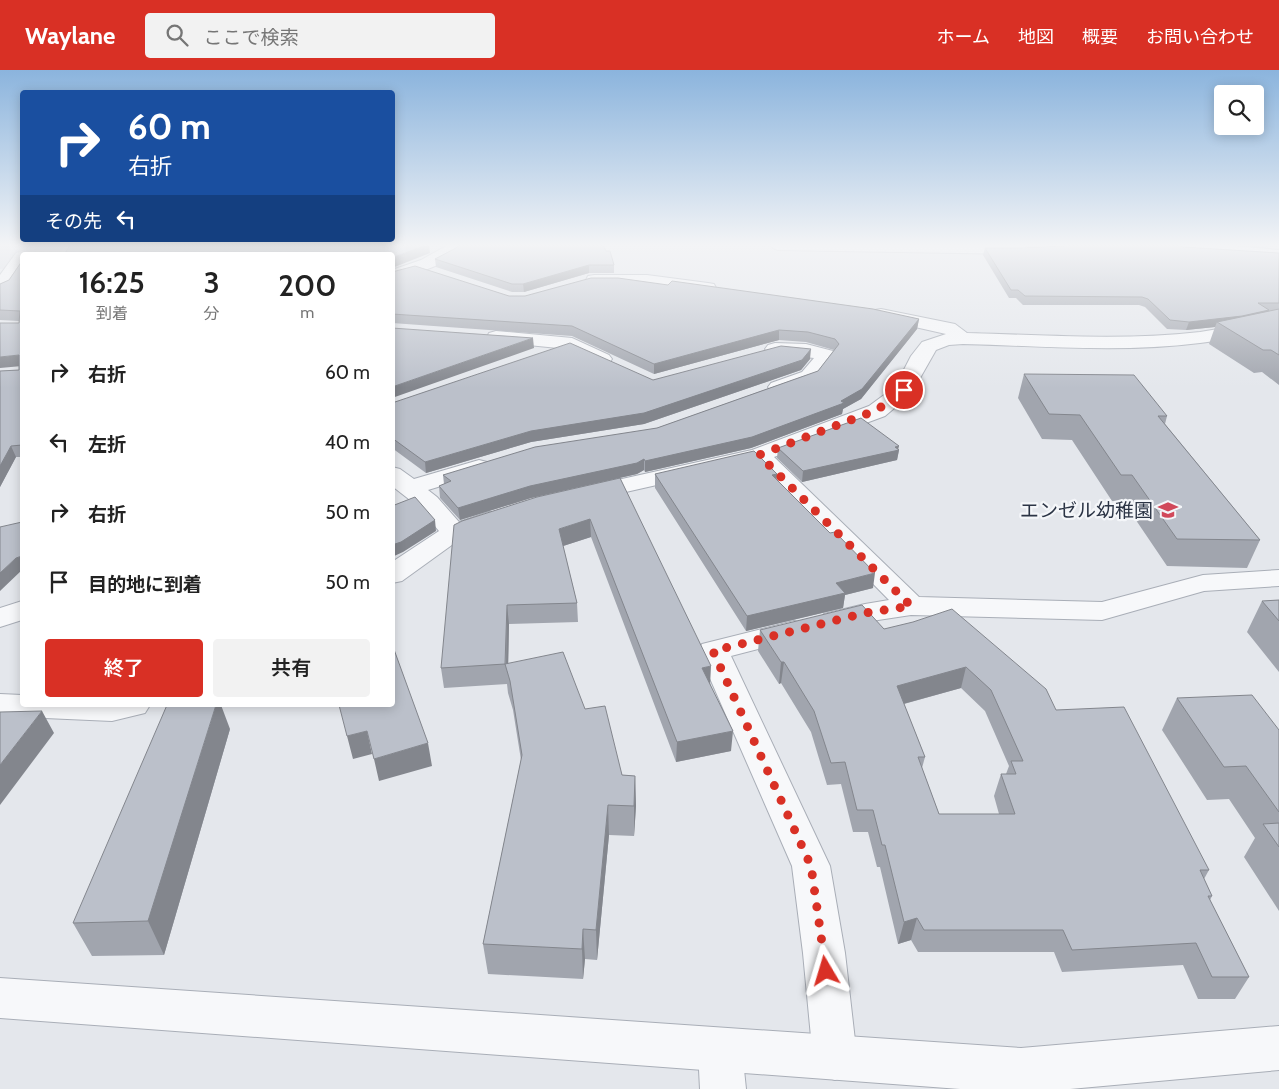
<!DOCTYPE html>
<html lang="ja">
<meta charset="utf-8">
<style>
:root{--surface:#fff;--page:#f2f2f2;--text:#222;--muted:#767676;--accent:#d93025}
body{margin:0;font-family:Cabin,"Noto Sans JP",sans-serif;background:var(--page);color:var(--text);height:100vh;display:flex;flex-direction:column;font-size:19px;white-space:nowrap}
*{box-sizing:border-box;margin:0}
p{font-size:16px;color:var(--muted)}
.icon{flex:none;width:28px;height:28px;fill:none;stroke:currentColor;stroke-width:2;stroke-linecap:round;stroke-linejoin:round}
.map{position:relative;flex:1;overflow:hidden}
.sheet{position:absolute;left:20px;top:182px;width:375px;height:455px;display:flex;flex-direction:column;background:var(--surface);border-radius:5px;box-shadow:0 2px 12px #0003}
.sheet>*{flex:none}
.banner{position:absolute;left:20px;top:20px;width:375px;height:152px;border-radius:5px;box-shadow:0 2px 12px #0003;background:#1a4fa0;color:#fff;overflow:hidden}
.buttons{position:absolute;left:1214px;top:15px;display:grid;gap:10px}
.buttons a{display:grid;place-items:center;width:50px;height:50px;border-radius:5px;background:var(--surface);box-shadow:0 2px 12px #0003;font-size:25px}
.pin{position:absolute;display:grid;place-items:center;width:42px;height:42px;color:#fff;margin:-21px;border:2px solid #fff;border-radius:50%;box-shadow:0 1px 5px #0007}
.me{position:absolute;width:55px;margin:-28px;rotate:353deg;stroke-linejoin:round;filter:drop-shadow(0 0 4px #0008)}
.turn{display:flex;align-items:center;gap:18px;height:105px;padding:0 25px;font-size:22px}
.turn .icon{width:65px;height:65px;stroke-width:2.5}
.turn b{display:block;font-size:35px;line-height:42px}
.then{display:flex;align-items:center;height:48px;padding:0 25px;background:#0003;gap:10px;font-size:19px}
.eta{display:flex;justify-content:space-evenly;align-items:center;height:85px;text-align:center}
.eta b{font-size:30px;font-weight:600;line-height:35px}
.button{display:flex;gap:10px;margin-top:auto;padding:10px 25px}
.button a{flex:1;height:58px;border-radius:5px;background:var(--accent);color:#fff;font-size:20px;font-weight:600;line-height:58px;text-align:center}
.button a+a{background:var(--page);color:var(--text)}
ul{padding:0;list-style:none}
li{display:flex;align-items:center;gap:15px;height:70px;padding:0 25px}
li div{flex:1}
li b{display:block;font-size:19px}
li em{font-style:normal}
header{display:flex;align-items:center;gap:30px;box-sizing:border-box;height:70px;padding:0 25px;background:var(--accent);color:#fff}
header strong{font-size:24px}
nav{display:flex;gap:28px;margin-inline-start:auto;font-size:18px}
.search{width:350px;height:45px;background:var(--page);display:flex;align-items:center;gap:12px;box-sizing:border-box;padding:0 18px;border-radius:5px;color:var(--muted);font-size:19px}
.map>svg:first-child{display:block}
</style>
<header>
<strong>Waylane</strong>
<div class="search"><svg class="icon" aria-label="search" viewBox="0 0 24 24"><circle cx="10" cy="10" r="6"/><path d="M15 15l6 6"/></svg>ここで検索</div>
<nav><a>ホーム</a><a>地図</a><a>概要</a><a>お問い合わせ</a></nav>
</header>
<div class="map">
<svg width="1279" height="1019" viewBox="0 0 1279 1019">
<rect width="100%" height="100%" fill="#e4e7ec"/>
<path fill="#d2d6de" d="M0 175H66L59 185H22V197L0 199Z"/>
<g fill="none" stroke-linecap="round" stroke-linejoin="round">
<defs>
<path id="minor" d="M448 175H465C452 194 414 204 392 210V200L421 190Z
M771 175H1025L1029 179 1026 182 1021 184 778 180 773 178Z
M1164 175H1224L1279 180V190L1171 180 1166 178Z
M22 181 29 185H22V197L6 221 0 222V205L16 183Z
M594 205H647L708 213 714 214 716 218 714 222 708 223 647 215 588 214 586 210 588 206Z
M881 239 955 254 967 263C1045 265 1123 271 1200 262 1227 258 1253 253 1279 247V257C1253 264 1227 270 1200 273 1122 283 1042 276 963 274L949 275 936 280 911 324 885 346 774 387 919 527 1102 532 1203 505 1279 500V516L1204 521 1102 550 911 545 865 552 834 560 824 558 819 551 824 544 865 534 889 530 754 393 586 431 577 429 574 424 577 419 752 380 869 336 895 317 911 286 922 272 946 264 875 248 872 244 875 240Z
M496 261 572 268 609 285 612 289 609 293 602 295 595 293 568 279 489 271 487 267 489 263Z
M775 273 806 274 833 281 836 285 816 310 778 323 771 321 768 317 771 313 802 302 814 288 768 283 765 279 768 275Z
M479 390 487 392 491 397 487 402 428 420 437 427 459 452 489 442 498 445 502 450 498 455 463 467 402 511 392 513V492L439 461 419 437 392 416V397L400 399 414 409Z
M22 531V550L0 557V538Z
M794 551 804 553 809 560 804 567 731 586 830 796 845 883 857 988 851 1004 835 1010 819 1004 813 988 803 883 792 796 698 581 702 574Z
M0 624 22 625V635H150L145 643 112 651 0 646Z
M720 958 736 965 742 980 746 1019H700L698 980 704 965Z"/>
<path id="tertiary" d="M0 908 1021 978 1279 956V1000L1070 1019H960L0 948Z"/>
</defs>
<use href="#minor" stroke="#a9aeb7" stroke-width="2"/>
<use href="#tertiary" stroke="#a9aeb7" stroke-width="2"/>
<use href="#minor" fill="#f7f8fa" fill-rule="evenodd"/>
<use href="#tertiary" fill="#f7f8fa" fill-rule="evenodd"/>
</g>
<path fill="#a1a5ae" fill-rule="evenodd" d="M1183 177 1279 183V315L1262 302 1254 303 1209 274 1215 257 1186 260 1167 259 1145 237 1139 235H1023L1016 228H1009L983 185 985 178H1021Z
M435 189 614 195V203H589L524 222H512L436 197Z
M22 191V387H16L0 417V301L19 300V251L0 250V214L9 210Z
M392 202 509 226 919 249 917 259 861 329 843 339 842 344 751 378 645 402 644 400 637 404 531 428 460 450 440 428 439 416 444 414 443 405 657 358 818 301 834 280 806 272 779 270 654 304 572 266 392 253Z
M810 289 801 300 644 354 531 372 426 403 392 378V333L653 310Z
M1024 304 1167 346 1165 354 1260 470 1247 498 1167 496 1123 431H1112L1072 370 1042 369 1018 328Z
M778 378 898 379 899 380 897 390 802 412 777 388Z
M655 404H777L776 409 873 518 845 525 843 538 746 561 655 418Z
M620 408 710 613 731 681 676 692 591 467 563 476 577 533 578 552 509 554 508 593 585 639 622 705 635 706 636 736 634 766 609 765 597 890 585 889 583 909 488 904 483 874 521 690 513 640 508 623 507 614 444 618 441 598Z
M1279 530V602L1247 562 1262 531Z
M884 559 1056 640 1209 800 1204 809 1212 826 1210 830 1249 907 1235 929H1198L1183 895 1062 902 1054 882H918L911 870 898 874 880 797H877L868 762H853L841 714 827 715 811 662 781 613 779 614 758 581 760 560ZM961 618 985 641 1009 696 1006 704H1001L994 726 999 744H939L922 698 925 687 904 634Z
M1177 628 1279 660V841L1244 787 1255 768 1229 729 1207 730 1162 660Z
M230 659 164 885 92 886 73 853Z"/>
<path fill="#83868d" d="M426 175H429L430 183 392 198V188Z
M589 195V203L524 222 523 214Z
M1269 240 1266 248 1217 252 1215 257 1186 260 1189 252Z
M919 249 917 259 861 329 843 339 842 344 751 378 645 402V391L841 331Z
M779 260V270L654 304V294Z
M533 268 534 278 392 328V317Z
M811 279 810 289 801 300 644 354 531 372 426 403 425 392Z
M19 285 22 296 0 298V287Z
M11 376 16 387 0 417V396Z
M899 376 898 380H899L897 390 802 412 803 401Z
M644 389V400L637 404 531 428 460 450 458 438 530 416Z
M777 404 776 418 772 405Z
M590 449 591 467 560 477 559 459Z
M435 450 436 461 403 482 392 487V475Z
M22 486V500L0 521V503L16 488Z
M875 503 873 518 845 525 843 538 746 561 747 546 836 513Z
M507 535 509 554 508 604 506 597Z
M781 592H784L781 613 779 614Z
M711 596 710 616 702 598Z
M966 597 961 618 892 637 897 616Z
M216 635H221L230 659 164 885 148 851Z
M42 641 54 663 0 735V695Z
M367 661 372 684 353 689 347 666Z
M733 661 731 681 676 692 677 672Z
M428 673 432 696 379 711 374 689Z
M635 706 636 736 634 766V736Z
M608 735 609 765 597 890 596 860Z
M917 848 911 870 898 874 904 852Z
M583 859 585 889 583 909 582 879Z"/>
<path fill="#bbc0ca" stroke="#83868d" fill-rule="evenodd" d="M70 175H426L392 188V185H64Z
M459 175H603L606 181H610L614 195H589L523 214H512L435 189 456 178Z
M1086 175H1177L1183 177 1279 183V233H1258L1269 240 1242 246 1189 252 1170 250 1148 229 1142 227 1025 226 1018 220H1011L985 178H1021Z
M22 191V375L11 376 0 396V301L19 300V285L0 287V253H19L20 241 0 240V214L9 210Z
M415 196 509 226H525L591 208H618L668 215 672 211 873 239 919 249 862 319 841 331 844 333 752 367 645 391 644 389 637 393 530 416 458 438 439 416 451 411 443 405 535 377 657 358 818 301 839 274 835 269 808 262 779 260 654 294 572 256 392 244V202Z
M1279 239V285L1271 280H1263L1217 252Z
M392 258 533 268 392 317Z
M570 273 653 310 781 276 811 279 802 290 644 343 531 361 425 392 392 368V333Z
M1024 304 1134 305 1167 346H1158L1260 470 1177 469 1132 405H1121L1080 345 1049 344Z
M861 348 899 376 895 377 899 380 803 401 778 378Z
M754 381 777 404 772 405 830 463 835 462 875 503 836 513 845 523 747 546 655 404Z
M620 408 711 596 702 598 733 661 677 672 590 449 559 459 577 533 507 535 505 594 441 598 454 455 462 451 537 427Z
M415 427 435 450 401 472 392 475V436Z
M22 452V486L16 488 0 503V457Z
M1279 530V551L1262 531Z
M862 535 884 559 913 552 952 539 1046 619 1056 640 1124 637 1209 800H1200L1212 826H1208L1249 907H1212L1196 873 1072 880 1063 860H924L917 848 904 852 885 775H882L873 740H857L845 692 831 693 814 641 784 592H781L760 560ZM966 597 991 620 1023 691H1011L1016 704H1001L1015 744H939L918 687H925L897 616Z
M392 574 428 673 374 689 367 661 347 666 339 635H392Z
M563 582 585 639 605 636 622 705 635 706 634 736 608 735 596 860 583 859 582 879 483 874 522 685 510 611 505 594Z
M1252 625 1279 660V742L1246 696 1224 697 1177 628Z
M167 635H216L148 851 73 853Z
M42 641 0 695V642Z
M1279 753V777L1263 754Z"/>
<linearGradient id="sky" x2="0" y2="1"><stop stop-color="#8bb4dd"/><stop offset="0.55" stop-color="#f3f4f6"/><stop offset="1" stop-color="#f3f4f6" stop-opacity="0"/></linearGradient>
<rect width="1279" height="318" fill="url(#sky)"/>
<g fill="none" stroke-linecap="round" stroke-linejoin="round">
<path stroke="#d93025" stroke-width="9" stroke-dasharray="0 16.2" d="M826 901 811 796 713 581 865 543 911 536 759 385 877 340 904 320"/>
</g>
<defs>
<symbol id="school-bare" viewBox="-9 -9 18 18"><path d="M0-5L7-2L0 1L-7-2ZM-4 1L0 2.5L4 1V4Q0 6-4 4Z" fill="#d1495b" stroke="#f4f6f9" stroke-width="2.5" paint-order="stroke"/></symbol>
</defs>
<g fill-rule="evenodd">
<use href="#school-bare" x="1154" y="426" width="28" height="28"/>
</g>
<g text-anchor="middle" stroke-width="4.5" stroke-linejoin="round" paint-order="stroke">
<g font-size="19" fill="#2b3445" stroke="#f4f6f9" text-anchor="end">
<text x="1153" y="447">エンゼル幼稚園</text>
</g>
</g>
</svg>
<div class="buttons">
<a><svg class="icon" aria-label="search" viewBox="0 0 24 24"><circle cx="10" cy="10" r="6"/><path d="M15 15l6 6"/></svg></a>
</div>
<div class="pin" style="left:904px;top:320px;background:#d93025"><svg class="icon" aria-label="arrive" viewBox="0 0 24 24"><path d="M6 21V4h12l-3 4 3 4H6"/></svg></div>
<svg class="me" style="left:826px;top:901px" viewBox="-20 -20 40 40"><path d="M0-17L14 15 0 8-14 15z" fill="#d93025" stroke="#fff" stroke-width="4"/></svg>
<div class="banner">
<div class="turn"><svg class="icon" aria-label="right" viewBox="0 0 24 24"><path d="M7 20v-9h11M14 6l5 5-5 5"/></svg><div><b>60 m</b>右折</div></div>
<div class="then">その先<svg class="icon" aria-label="left" viewBox="0 0 24 24"><path d="M17 20v-9H6M10 6l-5 5 5 5"/></svg></div>
</div>
<section class="sheet">
<div class="eta">
<div><b>16:25</b><p>到着</p></div>
<div><b>3</b><p>分</p></div>
<div><b>200</b><p>m</p></div>
</div>
<ul>
<li><svg class="icon" aria-label="right" viewBox="0 0 24 24"><path d="M7 20v-9h11M14 6l5 5-5 5"/></svg><div><b>右折</b></div><em>60 m</em></li>
<li><svg class="icon" aria-label="left" viewBox="0 0 24 24"><path d="M17 20v-9H6M10 6l-5 5 5 5"/></svg><div><b>左折</b></div><em>40 m</em></li>
<li><svg class="icon" aria-label="right" viewBox="0 0 24 24"><path d="M7 20v-9h11M14 6l5 5-5 5"/></svg><div><b>右折</b></div><em>50 m</em></li>
<li><svg class="icon" aria-label="arrive" viewBox="0 0 24 24"><path d="M6 21V4h12l-3 4 3 4H6"/></svg><div><b>目的地に到着</b></div><em>50 m</em></li>
</ul>
<div class="button"><a>終了</a><a>共有</a></div>
</section>
</div>
